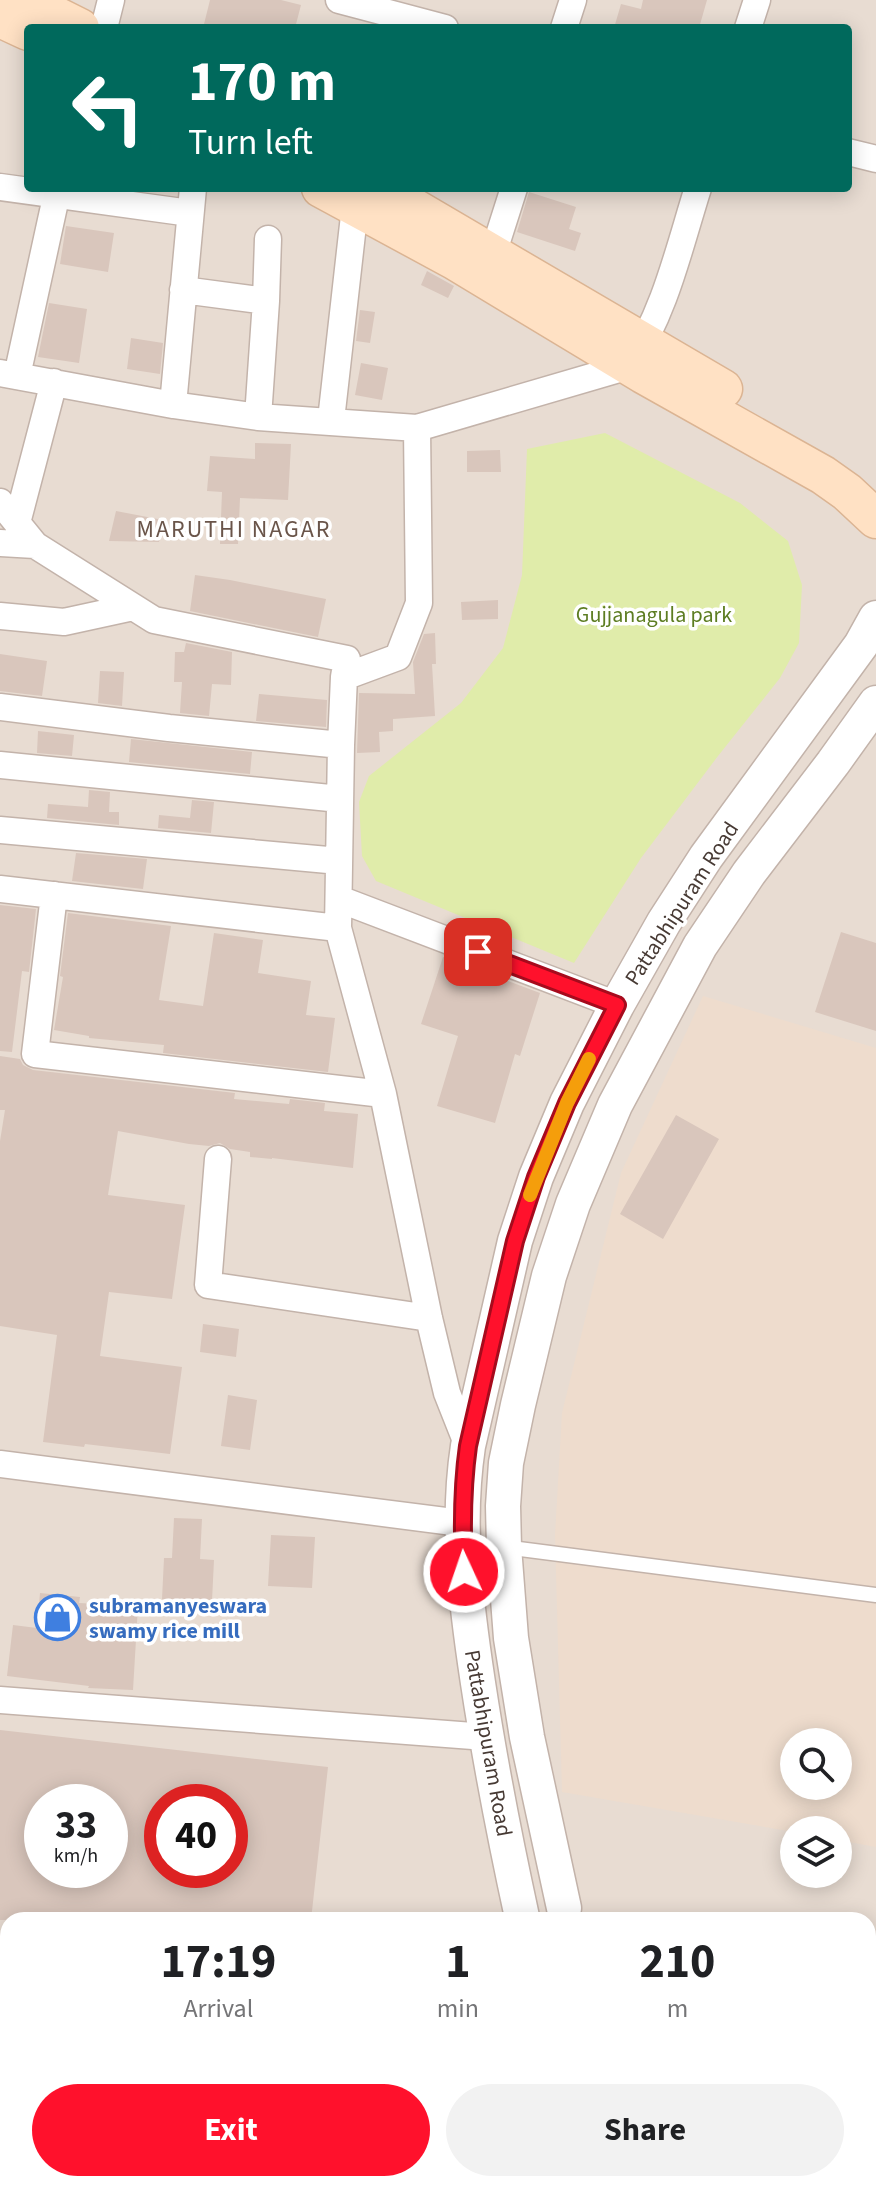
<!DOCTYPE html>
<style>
:root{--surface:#fff;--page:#f2f2f2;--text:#202124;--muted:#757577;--accent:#ff112c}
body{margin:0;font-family:"Source Sans 3",sans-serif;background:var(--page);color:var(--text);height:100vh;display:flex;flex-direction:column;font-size:30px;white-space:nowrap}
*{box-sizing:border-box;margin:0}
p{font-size:26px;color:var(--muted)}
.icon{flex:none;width:44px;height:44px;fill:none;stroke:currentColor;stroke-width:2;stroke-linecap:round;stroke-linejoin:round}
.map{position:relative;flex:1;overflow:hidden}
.details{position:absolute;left:0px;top:1912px;width:876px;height:280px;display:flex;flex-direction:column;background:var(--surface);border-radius:24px 24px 0 0;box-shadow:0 4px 20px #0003}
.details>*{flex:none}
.guide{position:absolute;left:24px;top:24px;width:828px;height:168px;border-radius:8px;box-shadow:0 4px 20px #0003;background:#00695c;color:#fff;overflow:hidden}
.fabs{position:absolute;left:780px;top:1728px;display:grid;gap:16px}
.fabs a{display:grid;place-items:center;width:72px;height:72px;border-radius:50%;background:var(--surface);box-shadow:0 4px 20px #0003;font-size:40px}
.speed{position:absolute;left:24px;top:1784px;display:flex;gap:16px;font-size:40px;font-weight:700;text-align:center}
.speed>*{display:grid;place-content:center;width:104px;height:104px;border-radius:50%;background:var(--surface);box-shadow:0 4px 20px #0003;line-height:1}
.speed small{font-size:20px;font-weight:400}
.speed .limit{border:12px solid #d22;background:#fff;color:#111}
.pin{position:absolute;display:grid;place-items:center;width:68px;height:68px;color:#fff;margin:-34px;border-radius:16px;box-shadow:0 4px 12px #0006}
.me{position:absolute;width:88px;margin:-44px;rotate:357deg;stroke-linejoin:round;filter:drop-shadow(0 0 6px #0008)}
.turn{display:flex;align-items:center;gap:28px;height:168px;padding:0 32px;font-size:36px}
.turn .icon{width:104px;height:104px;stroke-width:2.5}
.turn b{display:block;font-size:56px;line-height:68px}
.eta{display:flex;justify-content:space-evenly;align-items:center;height:136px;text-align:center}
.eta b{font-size:48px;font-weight:700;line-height:56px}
.primary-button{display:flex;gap:16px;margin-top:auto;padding:16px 32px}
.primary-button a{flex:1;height:92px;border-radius:48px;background:var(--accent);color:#fff;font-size:32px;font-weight:700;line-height:92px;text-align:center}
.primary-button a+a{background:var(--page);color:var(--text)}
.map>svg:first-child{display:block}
</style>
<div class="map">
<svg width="876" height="2192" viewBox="0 0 876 2192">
<rect width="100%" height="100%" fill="#f4ebe5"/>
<path fill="#e8dcd2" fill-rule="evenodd" d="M0 0H876V2192H0ZM28 28H848V188H28ZM794 1742H838V1786H794ZM42 1802H110V1870H42ZM162 1802H230V1870H162ZM794 1830H838V1874H794ZM8 1920H868V2184H8Z"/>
<path fill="#eedccd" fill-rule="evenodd" d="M703 996 876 1048V1847L838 1840V1830H794V1832L562 1792 555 1535 562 1413 621 1173ZM794 1742H838V1786H794Z"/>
<path fill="#e0ecaa" d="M605 433 740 503 788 541 802 585 799 643 780 678 718 756 641 858 574 963 376 881 362 856 359 802 369 776 461 703 503 648 522 575 527 449Z"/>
<path fill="#d9c6bc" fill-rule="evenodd" d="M210 0H281L301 5 295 28H218L204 24Z
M643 0H707L699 28H614L621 4 641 9Z
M529 192 576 207 569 229 581 233 575 251 517 232Z
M66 226 114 233 108 272 60 264Z
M427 271 454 286 448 298 421 285Z
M49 303 87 309 79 363 38 357Z
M360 310 375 312 370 343 356 341Z
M131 338 163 343 160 374 127 369Z
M361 363 388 368 382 400 355 395Z
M255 443 291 444 288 500 240 498 238 544H220L222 492 207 491 210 456 255 459Z
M500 450 501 472H467V451Z
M116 511 163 520 159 542 109 541Z
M195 575 230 580 326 599 318 637 190 611Z
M498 600V619L462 620 461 602Z
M435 633 436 664H432L435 716 393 719V731L379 732 380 752 357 753 359 693 415 694 413 662 424 634Z
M186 643 232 652 231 685 212 684 209 716 180 713 182 682H174L175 652H184Z
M0 654 47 661 42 696 0 691Z
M100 671 124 672 122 706 98 703Z
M259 694 327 700 326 727 256 721Z
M38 731 74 735 72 756 37 753Z
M131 739 252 752 250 774 129 762Z
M89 790 110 792 109 812H119V825L47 818 48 804 88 807Z
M192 800 214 802 211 833 158 828 159 815 190 818Z
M76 853 147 859 143 889 72 881Z
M0 905 36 909 29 972 22 971 12 1052 0 1051Z
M68 913 171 926 159 1000 203 1006 214 933 263 940 258 973 311 981 306 1015 335 1018 328 1072 163 1053 164 1045 89 1038V1036L54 1030 63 977 60 976Z
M841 932 876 943V1031L815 1012Z
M443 957 540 993 520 1056 515 1054 495 1123 437 1106 458 1036 421 1024Z
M0 1056 20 1059 23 1065 33 1070 235 1093 234 1099 289 1104 290 1099 325 1103 324 1111 358 1114 353 1168 272 1158V1159L250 1157V1152L230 1149 220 1143 209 1146 189 1144 118 1131 108 1195 185 1205 172 1299 109 1292 100 1356 182 1367 170 1454 85 1444 84 1447 43 1442 57 1335 0 1326V1141L5 1110H0Z
M676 1115 719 1139 663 1239 620 1214Z
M203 1324 239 1329 236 1357 200 1352Z
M228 1395 257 1400 250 1450 221 1446Z
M174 1518 202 1519 200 1559 214 1560 212 1601 162 1599 164 1558H172Z
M271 1535 315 1537 312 1588 268 1586Z
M40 1593 80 1597 79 1603 138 1606 133 1690 88 1688 89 1686 7 1676 13 1625 37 1628Z
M0 1730 328 1767 311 1920H0ZM42 1802H110V1870H42ZM162 1802H230V1870H162Z"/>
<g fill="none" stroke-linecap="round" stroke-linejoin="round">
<defs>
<path id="service" d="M504 1547 876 1595"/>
<path id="minor" d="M339 0 445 28
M104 28 111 0
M564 28 573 0
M748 28 757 0
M848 152 876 159
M0 187 190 213
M493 254 514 188
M183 290 266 301
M0 373 173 405 258 417 417 428 629 366C665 313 679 248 698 188
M17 376 58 188
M173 405 193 188
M258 417 266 301 268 239
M331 420 355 207
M0 502 35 545 154 620 347 659 344 677 341 745 338 928 383 1094 429 1318 447 1393 468 1446
M17 523 54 382
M0 543 35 545
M0 616 64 622 133 607
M344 677 398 657 419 603 417 428
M0 707 169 728 341 745
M0 765 340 799
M0 830 339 861
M0 889 338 928
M54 895 35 1054 383 1094
M339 899 617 1005
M218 1159 208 1285 429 1318
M0 1464 461 1523
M0 1700 486 1737
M50 2192 51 2184
M273 2192 274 2184"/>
<path id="tertiary" d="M564 1908 527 1737 511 1638 504 1547 503 1506 506 1463 518 1405 549 1276 573 1204 615 1105 700 946 749 873 833 763 876 703
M522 1917C505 1839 490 1762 478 1683 466 1604 456 1525 468 1446L515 1241 536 1177 567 1103 617 1005 664 922 706 857 861 645 876 618
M868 2012 876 2014
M554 2184 555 2192
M593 2184 597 2192
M638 2184 641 2192"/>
<path id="secondary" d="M24 0 80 28
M0 18 28 31
M321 188 454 260 643 374 823 475 847 492 876 519
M380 188 723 389
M0 2085 8 2087"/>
</defs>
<use href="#service" stroke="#c3b3aa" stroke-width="17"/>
<use href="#minor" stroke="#c3b3aa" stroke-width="29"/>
<use href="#tertiary" stroke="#c3b3aa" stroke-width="37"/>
<use href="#secondary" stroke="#dbb493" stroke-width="41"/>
<use href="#service" stroke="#fff" stroke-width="14"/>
<use href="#minor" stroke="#fff" stroke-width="26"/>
<use href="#tertiary" stroke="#fff" stroke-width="34"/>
<use href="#secondary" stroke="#ffe1c4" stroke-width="38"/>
</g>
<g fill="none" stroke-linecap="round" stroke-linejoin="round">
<defs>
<path id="route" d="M464 1572C462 1529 462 1488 468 1446L515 1241 536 1177 567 1103 617 1005 478 952"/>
</defs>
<use href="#route" stroke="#a60b1d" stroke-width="20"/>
<use href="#route" stroke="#ff112c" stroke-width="14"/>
<path stroke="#f59e0b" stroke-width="14" d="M530 1195 567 1103 589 1059"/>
</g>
<defs>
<symbol id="shop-ring" viewBox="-11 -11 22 22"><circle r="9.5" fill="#fff" stroke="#3f7fe0" stroke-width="1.5"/><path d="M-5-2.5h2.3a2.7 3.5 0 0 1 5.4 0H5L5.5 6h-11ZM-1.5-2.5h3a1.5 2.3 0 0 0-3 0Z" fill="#3f7fe0"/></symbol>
</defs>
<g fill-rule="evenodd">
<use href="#shop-ring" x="32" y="1592" width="51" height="51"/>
</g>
<g text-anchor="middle" stroke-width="7" stroke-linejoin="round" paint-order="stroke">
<g font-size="22" fill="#5d7d22" stroke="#fff">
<text x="654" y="622">Gujjanagula park</text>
</g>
<g font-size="22" fill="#473a34" stroke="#fff">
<text transform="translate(681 903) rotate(-57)" y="8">Pattabhipuram Road</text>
<text transform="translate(489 1743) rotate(80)" y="8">Pattabhipuram Road</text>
</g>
<g font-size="22" font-weight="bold" fill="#366cbe" stroke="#fff" text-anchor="start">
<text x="89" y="1613">subramanyeswara<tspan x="89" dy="25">swamy rice mill</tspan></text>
</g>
<g font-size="24" letter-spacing="2" fill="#6a554a" stroke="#fff">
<text x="234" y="537">MARUTHI NAGAR</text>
</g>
</g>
</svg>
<div class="fabs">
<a><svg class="icon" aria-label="search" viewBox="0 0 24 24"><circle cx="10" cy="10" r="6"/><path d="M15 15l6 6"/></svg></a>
<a><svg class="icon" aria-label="layers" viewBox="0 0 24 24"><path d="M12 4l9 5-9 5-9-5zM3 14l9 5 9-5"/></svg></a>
</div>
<div class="speed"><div>33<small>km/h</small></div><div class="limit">40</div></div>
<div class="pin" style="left:478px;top:952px;background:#d93025"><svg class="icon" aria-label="arrive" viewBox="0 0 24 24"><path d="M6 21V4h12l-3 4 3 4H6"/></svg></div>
<svg class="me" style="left:464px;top:1572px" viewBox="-20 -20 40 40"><circle r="17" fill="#ff112c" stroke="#fff" stroke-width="3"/><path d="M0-11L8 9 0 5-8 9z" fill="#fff"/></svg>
<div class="guide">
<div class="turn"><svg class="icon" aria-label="left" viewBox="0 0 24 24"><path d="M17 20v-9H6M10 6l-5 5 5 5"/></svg><div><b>170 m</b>Turn left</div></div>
</div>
<section class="details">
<div class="eta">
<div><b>17:19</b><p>Arrival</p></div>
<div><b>1</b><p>min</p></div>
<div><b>210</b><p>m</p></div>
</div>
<div class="primary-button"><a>Exit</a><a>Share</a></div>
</section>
</div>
